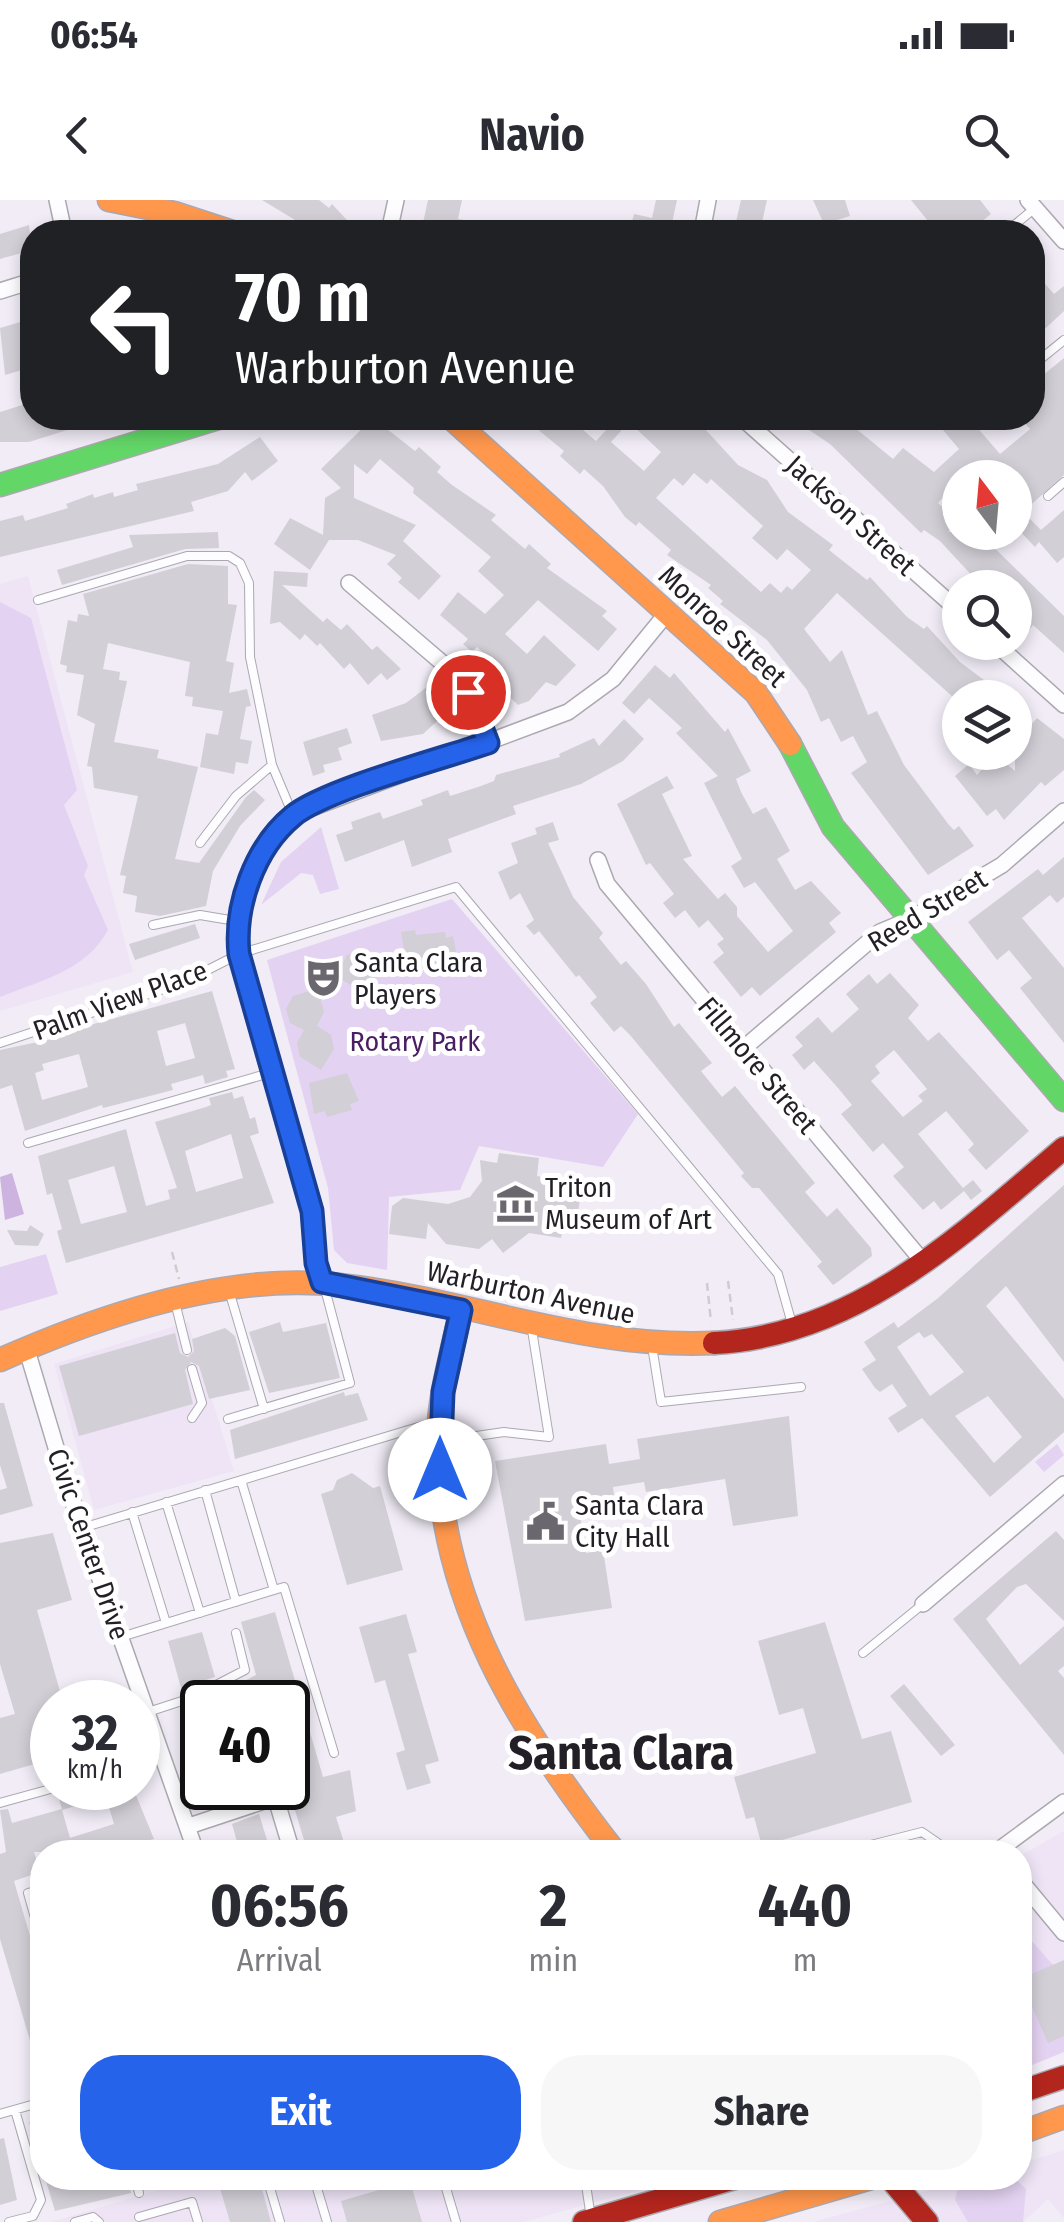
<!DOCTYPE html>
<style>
:root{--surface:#fff;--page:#f7f7f7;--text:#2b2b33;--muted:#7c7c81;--accent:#2563eb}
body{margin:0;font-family:"Fira Sans Condensed",sans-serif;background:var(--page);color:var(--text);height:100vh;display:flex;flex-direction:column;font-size:38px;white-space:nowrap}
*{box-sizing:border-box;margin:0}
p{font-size:32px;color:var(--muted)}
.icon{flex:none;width:55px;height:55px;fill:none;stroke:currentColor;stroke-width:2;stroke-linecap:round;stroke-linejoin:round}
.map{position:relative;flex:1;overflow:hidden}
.sheet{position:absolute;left:30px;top:1640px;width:1002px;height:350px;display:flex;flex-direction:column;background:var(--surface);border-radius:40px;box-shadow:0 5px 15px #0003}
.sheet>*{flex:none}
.hud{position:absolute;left:20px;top:20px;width:1025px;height:210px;border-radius:40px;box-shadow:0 5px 15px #0003;background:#202124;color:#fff;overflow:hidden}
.needle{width:65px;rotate:344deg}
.controls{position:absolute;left:942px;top:260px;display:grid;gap:20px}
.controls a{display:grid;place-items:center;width:90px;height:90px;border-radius:50%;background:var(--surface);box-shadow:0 5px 15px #0003;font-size:50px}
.speed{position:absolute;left:30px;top:1480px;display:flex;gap:20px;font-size:50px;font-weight:700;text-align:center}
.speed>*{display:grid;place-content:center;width:130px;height:130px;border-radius:50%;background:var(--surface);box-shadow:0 5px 15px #0003;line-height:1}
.speed small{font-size:25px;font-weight:400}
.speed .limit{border:5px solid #111;border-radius:15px;background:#fff;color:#111}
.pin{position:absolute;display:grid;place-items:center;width:85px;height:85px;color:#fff;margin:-42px;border:5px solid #fff;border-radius:50%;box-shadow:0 2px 10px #0007}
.me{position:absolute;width:110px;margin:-55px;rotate:0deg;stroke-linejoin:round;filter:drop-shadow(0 0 8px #0008)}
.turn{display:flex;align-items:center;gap:35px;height:210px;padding:0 50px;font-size:45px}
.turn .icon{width:130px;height:130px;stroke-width:2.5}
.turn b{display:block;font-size:70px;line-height:85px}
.eta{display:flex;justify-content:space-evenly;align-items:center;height:170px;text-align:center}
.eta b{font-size:60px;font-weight:700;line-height:70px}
.primary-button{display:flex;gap:20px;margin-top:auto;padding:20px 50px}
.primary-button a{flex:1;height:115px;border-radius:40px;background:var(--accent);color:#fff;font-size:40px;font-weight:700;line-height:115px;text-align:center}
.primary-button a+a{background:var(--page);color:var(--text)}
.status{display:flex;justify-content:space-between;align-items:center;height:70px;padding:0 50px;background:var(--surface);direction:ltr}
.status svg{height:28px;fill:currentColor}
header{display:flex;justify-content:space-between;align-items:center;height:130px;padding:0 50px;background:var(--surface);font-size:45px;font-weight:700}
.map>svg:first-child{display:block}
</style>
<div class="status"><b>06:54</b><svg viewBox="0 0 49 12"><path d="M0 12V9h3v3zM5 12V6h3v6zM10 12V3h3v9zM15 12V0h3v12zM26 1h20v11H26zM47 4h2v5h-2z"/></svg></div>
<header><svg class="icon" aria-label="back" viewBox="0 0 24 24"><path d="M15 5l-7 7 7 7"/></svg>Navio<svg class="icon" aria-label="search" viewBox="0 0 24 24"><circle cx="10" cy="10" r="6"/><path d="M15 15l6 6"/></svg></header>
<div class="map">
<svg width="1064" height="2022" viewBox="0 0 1064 2022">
<rect width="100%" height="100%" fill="#f1ecf6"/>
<path fill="#eee4f6" d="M28 376 133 772 0 811V384Z
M188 1122 234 1271 94 1310 54 1164Z
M1064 1631V1777L1020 1728V1656Z
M1064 1950V2018L1048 1999 1023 2022H813L975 1978H1020V1964Z
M198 1978H683L523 2022H51Z"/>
<path fill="#e3d2f1" d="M0 402 31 418 77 590 64 605 88 666 84 675 108 730C86 771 41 780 0 797Z
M321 627 339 689 320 694 313 675 301 673 261 705 281 662Z
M452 699 638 914 603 967 479 946 460 990 389 997 387 1070 347 1063 334 1050 328 988 267 760Z
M46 1054 58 1094 0 1111V1067Z
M1057 1244 1064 1255 1044 1272 1035 1262Z
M1020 1728 1064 1777V1852L1020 1870Z
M967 1978H1014L1026 1989 1023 2022H968L955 2000 959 1984Z"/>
<path fill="#cdb3e0" d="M12 973 24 1014 5 1020 0 977Z"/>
<path fill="#d3cfd7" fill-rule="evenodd" d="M262 0H319L329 8 332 4 358 32H315Z
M428 0H462L458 19 464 20 461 32H421Z
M656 0H677L670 32H629L634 14 652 18Z
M741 0H767L760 31 735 26Z
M813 0H845L850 16 824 24Z
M911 0H980L991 14 969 32H937Z
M29 25 32 50 0 59V34Z
M1032 69 1054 94 1064 86V111L1032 141Z
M27 120 32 127V167L5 175 0 128Z
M1064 158V275L1023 312 1041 330 1064 310V357L1057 363 1039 342 1035 347 1015 326V278H960L938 303 958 321 948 332H978L1064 416V453L1033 425 1029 430 1015 417V388H992L980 376 976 380 940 341 924 330 921 333 830 244 791 218H843L893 259 903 248 934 272 959 249 933 218H969L1000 254 1030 229 1020 218H1032V184Z
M32 202V218L96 221 29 242H0V212Z
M373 218 415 251 419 247 441 267 437 272 452 285 496 315 491 320 525 349 529 344 551 364 547 368 607 411 602 416 617 429 598 451 538 400 505 434 527 454 544 435 576 465 556 486 546 482 529 501 518 505 490 477 499 468 477 447 472 452 463 444 468 439 440 415 458 392 485 414 504 395 478 371 491 357 413 293 414 288 380 259 367 274 354 264V298L416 325 403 341 441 376 419 400 398 382 402 378 387 364 396 355 358 340H329L310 370 274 344 290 318 323 335 325 298 341 288 321 269Z
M524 218H569L596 241 617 218H695L738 265 767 280 788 312 833 345 829 350 867 380 870 377 907 417 924 429 927 426 960 462 1008 498H954L837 393 804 429 830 462 842 450 868 515 877 511 904 565 949 625 954 630 959 626 974 646 928 675 851 573 867 562 853 536 841 542 829 518 821 522 807 490 767 440 720 404 723 401 708 388 711 385 667 355 671 350 639 322 636 326 625 317 603 286 584 269 580 274 560 256 564 251ZM629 222 661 252 644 271 611 242ZM694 273 707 284 711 279 763 326 752 338 777 360 787 349 811 370 792 390 787 386 781 393 770 383 761 392 656 298 674 278 683 286Z
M260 237 278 261 252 281 245 272 228 291 191 302 194 311 0 357V321L23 315 25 321 68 308 66 304 93 294 94 298 113 292 114 297 138 290 136 284 218 264Z
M218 332 219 348 185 349 62 385 57 370 133 347 129 335Z
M188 364 228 366V404L237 405 226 461 234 463 229 493 247 489 251 506 246 507 240 539 252 541 248 564 236 562 234 574 200 567 206 533 218 535 223 511 192 506 193 497 185 496 190 462 108 443 103 469 120 472 119 480 127 481 114 542 159 550 157 558 198 567 175 659 199 663 246 597 254 590 265 600 240 626 213 671 206 706 160 716 135 712 137 696 123 693 126 676 120 675 138 596 94 588 92 567 87 566 95 524 77 515 84 475 66 472 67 466 60 464 68 420 77 422 78 414 89 416 83 394Z
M274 371 308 373 307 387 282 385 323 422 327 418 341 430 347 424 372 450 377 446 401 469 387 480 381 473 368 485 350 463 344 469 320 443 317 446 305 434 300 440 280 422 270 424Z
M655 465 670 478 674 473 725 532 728 528 751 571 736 579 741 592 753 614 766 607 775 623 790 651 777 659 795 690 811 681 841 713 829 723 836 732 760 796 752 787 741 797 713 762 724 753 717 744 724 739 708 720 699 728 685 710 675 718 663 703 674 694 650 663 646 665 617 604 667 576 674 588 662 594 692 656 683 659 718 699 725 693 737 707V716L768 752 793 731 755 682 744 688 731 666 742 659 704 583 718 576 676 533 682 528 649 498 634 514 622 503Z
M427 487 445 514 423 534 381 541 372 515 406 503Z
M1015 510 1031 525 1037 518 1064 539V570L1045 586 1041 582 1004 620 996 609 987 616 955 576 969 564 977 575 995 554 1015 571V553L1024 542 1015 535Z
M624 519 644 539 623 561 581 584 513 606 516 614 448 639 452 652 412 667 404 640 345 662 336 635 353 629 351 622 380 612 383 619 423 605 421 600 448 590 450 596 481 586 494 581 496 575 560 557 559 554 594 538 599 546Z
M347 528 352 543 338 548 342 560 323 565 325 572 313 576 303 542Z
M553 622 559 640 548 643 573 697 603 733 599 738 621 765 626 761 646 784 674 827 679 823 712 863 701 871 722 897 735 886 815 983 805 992 827 1017 837 1008 871 1048 872 1056 839 1081 833 1085 817 1066 822 1062 759 988H752L741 976 744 973 630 835 621 826 614 832 590 803 597 797 579 775 576 777 539 731 534 735 526 726 534 720 520 693 510 700 498 672 518 663 511 643 537 634 535 628Z
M1064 657V697L1057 703 1050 695 1022 718 1064 768V843L1020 788 1032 778 1009 750 997 760 968 722 1038 669 1043 675Z
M195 724 200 738 135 760 129 744Z
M415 730 416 735 445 732 446 738 453 736 457 757 443 762 444 768 408 772 401 732Z
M361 751 374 758 378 771 371 784 357 788 342 780 336 793 320 798 324 812 317 826 331 835 334 849 321 870 300 857 297 843 304 830 290 823 286 809 293 796 309 791 304 777 311 764 325 760 340 768 347 755Z
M890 773 919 805 908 818 928 841 939 832 1029 931 986 970 968 950 974 944 946 911 918 934 963 988 973 980 982 991 971 1000 964 991 941 1010 934 1001 923 1010 893 976 904 967 883 943 873 952 841 914 852 905 838 888 814 861 804 870 792 855 803 846 795 837 818 817 832 833 859 809 846 794 869 774 877 784ZM894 850 927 889 918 896 923 901 903 917 871 881 880 873 875 866Z
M212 791 235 869 226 871 228 877 205 884 203 875 171 884 173 890 103 908 102 905 25 931 12 885 0 889V850L66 836 65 832ZM185 823 195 858 166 866 157 831ZM79 854 88 887 42 900 35 873 44 870 42 864Z
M347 873 359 901 350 904 352 910 327 917 325 911 314 914 309 883Z
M232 892 234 899 243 896 250 919 255 917 259 933 250 936 274 1003 66 1063 57 1031 62 1029 52 993 47 995 38 956 126 929 146 1006 170 999 168 990 177 988 155 922 206 907 211 905 209 898ZM231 934 243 978 196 992 185 951ZM114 966 127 1012 81 1024 68 980Z
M499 953 539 958 537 976 582 983 578 1013 566 1011 561 1038 529 1033 503 1053 492 1039 479 1049 446 1044 428 1023 426 1039 389 1034 392 1006 403 998 448 1004 470 997 482 981 480 960 497 963Z
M1064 985V1162L1006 1086 986 1106 1064 1199V1232L990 1297 922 1218 898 1233 888 1218 907 1206 892 1184 880 1192 875 1188 862 1169 876 1160 864 1142 894 1122 898 1128 937 1099ZM919 1132 924 1138 932 1134 964 1172 930 1196 897 1147ZM988 1196 1022 1237 994 1263 955 1216Z
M30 1025 44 1034 38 1046 15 1045 7 1030 27 1031Z
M280 1122 283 1132 326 1123 340 1178 269 1193 249 1132Z
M225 1128 235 1136 250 1190 209 1199 199 1166 191 1162 185 1170 193 1204 79 1236 59 1166 175 1133 180 1153 188 1157 194 1151 192 1139Z
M344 1192 345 1196 358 1193 368 1220 235 1259 230 1230Z
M0 1203H4L33 1306 0 1315V1290L7 1288 0 1265Z
M789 1216 798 1316 733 1326 725 1279 646 1292 644 1282 613 1287 614 1296 578 1302 586 1353 603 1350 612 1408 525 1421 495 1261 606 1244 609 1264 640 1259 637 1239Z
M352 1273 373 1288 380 1286 403 1370 347 1385 321 1294 333 1290 337 1280Z
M1056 1331 1064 1340V1421L1026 1384 1017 1387 986 1419 1020 1465 1064 1426V1466L1058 1471 1064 1478V1555L953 1419Z
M53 1333 72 1400 37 1410 63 1502H52V1559L0 1574V1518L15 1514 0 1464V1343Z
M275 1412 323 1577 350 1570 356 1611 336 1617 347 1652 307 1650 288 1587V1502L277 1498 203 1502 256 1475 241 1422Z
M406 1414 417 1452 408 1454 439 1561 425 1565 431 1583 407 1590 396 1553 405 1550 385 1480 375 1483 359 1427Z
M825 1422 862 1539 891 1531 912 1602 762 1646 754 1617 746 1619 734 1577 816 1553 803 1508 779 1515 758 1441Z
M202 1432 215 1477 181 1488 168 1441Z
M904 1484 955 1545 941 1556 890 1496Z
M88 1588H133L154 1639 108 1652H34L40 1672 14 1681 42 1777V1871H39L0 1739V1654L6 1652 0 1610 8 1609 12 1623 62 1609 58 1596ZM106 1597 114 1624 70 1638 62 1610Z
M259 1614 267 1640 262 1642 265 1652H240L232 1624Z
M1064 1760V1836L1048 1843 1020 1779Z
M42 1918V1957L39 1958 29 1922Z
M4 1938 17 2000 0 2005V1939Z
M45 1978H128L131 1993 55 2011Z
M143 1978H172L173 1981 146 1989Z
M217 1978H259L271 2022H230Z
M410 1981 422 2022H347L341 2001Z"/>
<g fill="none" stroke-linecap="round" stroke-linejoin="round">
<defs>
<path id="lane" d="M1006 32 1035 8
M1032 166 1064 140
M1010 218 1012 220
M1048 296 1064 282
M38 400 187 356H229L240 363 249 383 250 457 272 565 293 615
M200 643 236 596 272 565
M153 725 200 715 236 721
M0 843 182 783 239 754 456 687 778 1074 792 1124
M28 943 273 872
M230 1094 264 1209
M176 1106 187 1150
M652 1146 661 1202 801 1187
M192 1169 202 1203 192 1218
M228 1219 350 1183 325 1089
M442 1241 504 1232 549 1237 532 1130
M205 1290 236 1402
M166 1302 200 1413
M132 1312 166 1423
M82 1328 435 1222
M274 1390 284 1387 334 1553
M121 1437 274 1390 241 1280
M863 1453 923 1404
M148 1512 191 1498 245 1470 236 1433
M138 1564 163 1556
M0 1603 54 1588
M843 1652 922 1632 951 1652
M42 1689 28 1693 42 1743
M0 1914 42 1902
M135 1978 139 1993
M267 1978 280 2022
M314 1978 327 2022
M443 1978 456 2022
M585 1978 591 2018
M139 2017 192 2002 198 2022
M9 2022 33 2016 41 2000 15 1910
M75 2022 93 2017 99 2022"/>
<path id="street" d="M57 0 64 32
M1028 0 1064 41
M389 32 396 0
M702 32 708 0
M0 91 32 81
M742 218 960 412
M349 383 447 467 468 492 487 543
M994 442 1064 505
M598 660 607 684 925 1064
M744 848 880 732 911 719 1002 665 1064 611
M322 1082 316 1063 312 1011 239 754 236 721 260 656 293 615 568 512 613 479 667 413
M26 1147 69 1291 196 1652
M923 1404 1064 1284
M273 1589 292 1652
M189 1626 276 1597
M996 1652 1064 1602
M1020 1680 1064 1733"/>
<path id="fast" d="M0 285 218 218
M790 544 833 627 1064 900"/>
<path id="slow" d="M109 0 174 13 232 32
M451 218 756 493 790 544
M461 1110C452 1152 439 1195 438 1238 436 1398 520 1531 615 1652
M0 1160C101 1115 227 1072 339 1085 468 1099 580 1149 714 1143
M1020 1933 1064 1917
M720 2022 871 1978"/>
<path id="jam" d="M714 1143C856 1136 962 1035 1064 948
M1020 1892 1064 1877
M890 1978 927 2022
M584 2022 735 1978"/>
</defs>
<use href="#lane" stroke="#aca8b0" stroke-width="10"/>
<use href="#street" stroke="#aca8b0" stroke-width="18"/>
<use href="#fast" stroke="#aca8b0" stroke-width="25"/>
<use href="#slow" stroke="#aca8b0" stroke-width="25"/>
<use href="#jam" stroke="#aca8b0" stroke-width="25"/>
<path stroke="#cecccf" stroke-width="2.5" stroke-dasharray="8 5" stroke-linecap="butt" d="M172 1052 179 1079
M728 1081 733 1120
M707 1083 711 1122"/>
<use href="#lane" stroke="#fdfcfe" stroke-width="8"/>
<use href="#street" stroke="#fdfcfe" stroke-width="15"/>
<use href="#fast" stroke="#63d668" stroke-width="22"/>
<use href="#slow" stroke="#ff974d" stroke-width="22"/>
<use href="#jam" stroke="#b3261e" stroke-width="22"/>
</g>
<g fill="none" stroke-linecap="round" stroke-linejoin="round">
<defs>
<path id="route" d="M440 1270 443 1192 461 1110 322 1082 316 1063 312 1011 239 754C234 707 254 648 293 616 324 590 444 558 488 543L468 492"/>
</defs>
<use href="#route" stroke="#184099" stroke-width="25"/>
<use href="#route" stroke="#2563eb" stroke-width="18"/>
</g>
<defs>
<symbol id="theatre-bare" viewBox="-9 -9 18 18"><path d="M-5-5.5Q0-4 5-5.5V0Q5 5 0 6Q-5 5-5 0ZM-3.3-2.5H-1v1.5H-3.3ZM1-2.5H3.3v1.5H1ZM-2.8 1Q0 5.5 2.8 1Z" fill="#6b676f" stroke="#fff" stroke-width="2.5" paint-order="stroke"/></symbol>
<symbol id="museum-bare" viewBox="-9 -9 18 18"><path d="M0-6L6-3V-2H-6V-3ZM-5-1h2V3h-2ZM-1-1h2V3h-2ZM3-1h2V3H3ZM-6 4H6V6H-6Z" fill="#6b676f" stroke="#fff" stroke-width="2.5" paint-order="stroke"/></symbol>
<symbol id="civic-bare" viewBox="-9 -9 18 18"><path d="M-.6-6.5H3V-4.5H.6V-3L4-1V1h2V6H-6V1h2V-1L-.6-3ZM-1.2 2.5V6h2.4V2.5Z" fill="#6b676f" stroke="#fff" stroke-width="2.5" paint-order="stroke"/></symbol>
</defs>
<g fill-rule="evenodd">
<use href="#theatre-bare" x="296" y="750" width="55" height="55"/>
<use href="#museum-bare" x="488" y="976" width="55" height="55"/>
<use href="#civic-bare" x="518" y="1294" width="55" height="55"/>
</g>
<g text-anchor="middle" stroke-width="10" stroke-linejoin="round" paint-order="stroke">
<g font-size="28" fill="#231f26" stroke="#fff">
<text transform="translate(851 315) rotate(42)" y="10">Jackson Street</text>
<text transform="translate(723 426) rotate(43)" y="10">Monroe Street</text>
<text transform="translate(927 710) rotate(-31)" y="10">Reed Street</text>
<text transform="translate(120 800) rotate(-20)" y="10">Palm View Place</text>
<text transform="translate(758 865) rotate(50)" y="10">Fillmore Street</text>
<text transform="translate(531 1092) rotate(12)" y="10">Warburton Avenue</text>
<text transform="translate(89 1344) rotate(71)" y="10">Civic Center Drive</text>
</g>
<g font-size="28" fill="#231f26" stroke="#fff" text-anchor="start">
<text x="354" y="772">Santa Clara<tspan x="354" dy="32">Players</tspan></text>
<text x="545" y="997">Triton<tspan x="545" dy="32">Museum of Art</tspan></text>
<text x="575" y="1315">Santa Clara<tspan x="575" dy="32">City Hall</tspan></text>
</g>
<g font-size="28" fill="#491e63" stroke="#fff">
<text x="415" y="851">Rotary Park</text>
</g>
<g font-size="48" font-weight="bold" fill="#231f26" stroke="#fff">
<text x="621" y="1569">Santa Clara</text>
</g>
</g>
</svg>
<div class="controls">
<a><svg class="needle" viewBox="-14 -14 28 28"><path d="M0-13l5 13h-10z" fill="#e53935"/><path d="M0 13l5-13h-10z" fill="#7c7c81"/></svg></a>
<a><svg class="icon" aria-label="search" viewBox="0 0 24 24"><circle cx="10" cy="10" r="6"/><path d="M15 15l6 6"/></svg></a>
<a><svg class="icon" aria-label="layers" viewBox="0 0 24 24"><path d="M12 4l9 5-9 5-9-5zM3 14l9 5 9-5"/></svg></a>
</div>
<div class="speed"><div>32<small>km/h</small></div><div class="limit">40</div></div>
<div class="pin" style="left:468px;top:492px;background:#d93025"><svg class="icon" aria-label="arrive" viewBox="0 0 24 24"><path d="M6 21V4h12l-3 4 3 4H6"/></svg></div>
<svg class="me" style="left:440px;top:1270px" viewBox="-20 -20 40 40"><circle r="19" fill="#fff"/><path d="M0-13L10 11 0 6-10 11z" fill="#2563eb"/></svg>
<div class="hud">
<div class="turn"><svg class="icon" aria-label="left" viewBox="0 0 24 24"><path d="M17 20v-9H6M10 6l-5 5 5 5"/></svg><div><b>70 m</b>Warburton Avenue</div></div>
</div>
<section class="sheet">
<div class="eta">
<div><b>06:56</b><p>Arrival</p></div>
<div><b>2</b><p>min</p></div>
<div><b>440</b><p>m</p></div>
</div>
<div class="primary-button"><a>Exit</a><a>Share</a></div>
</section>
</div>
